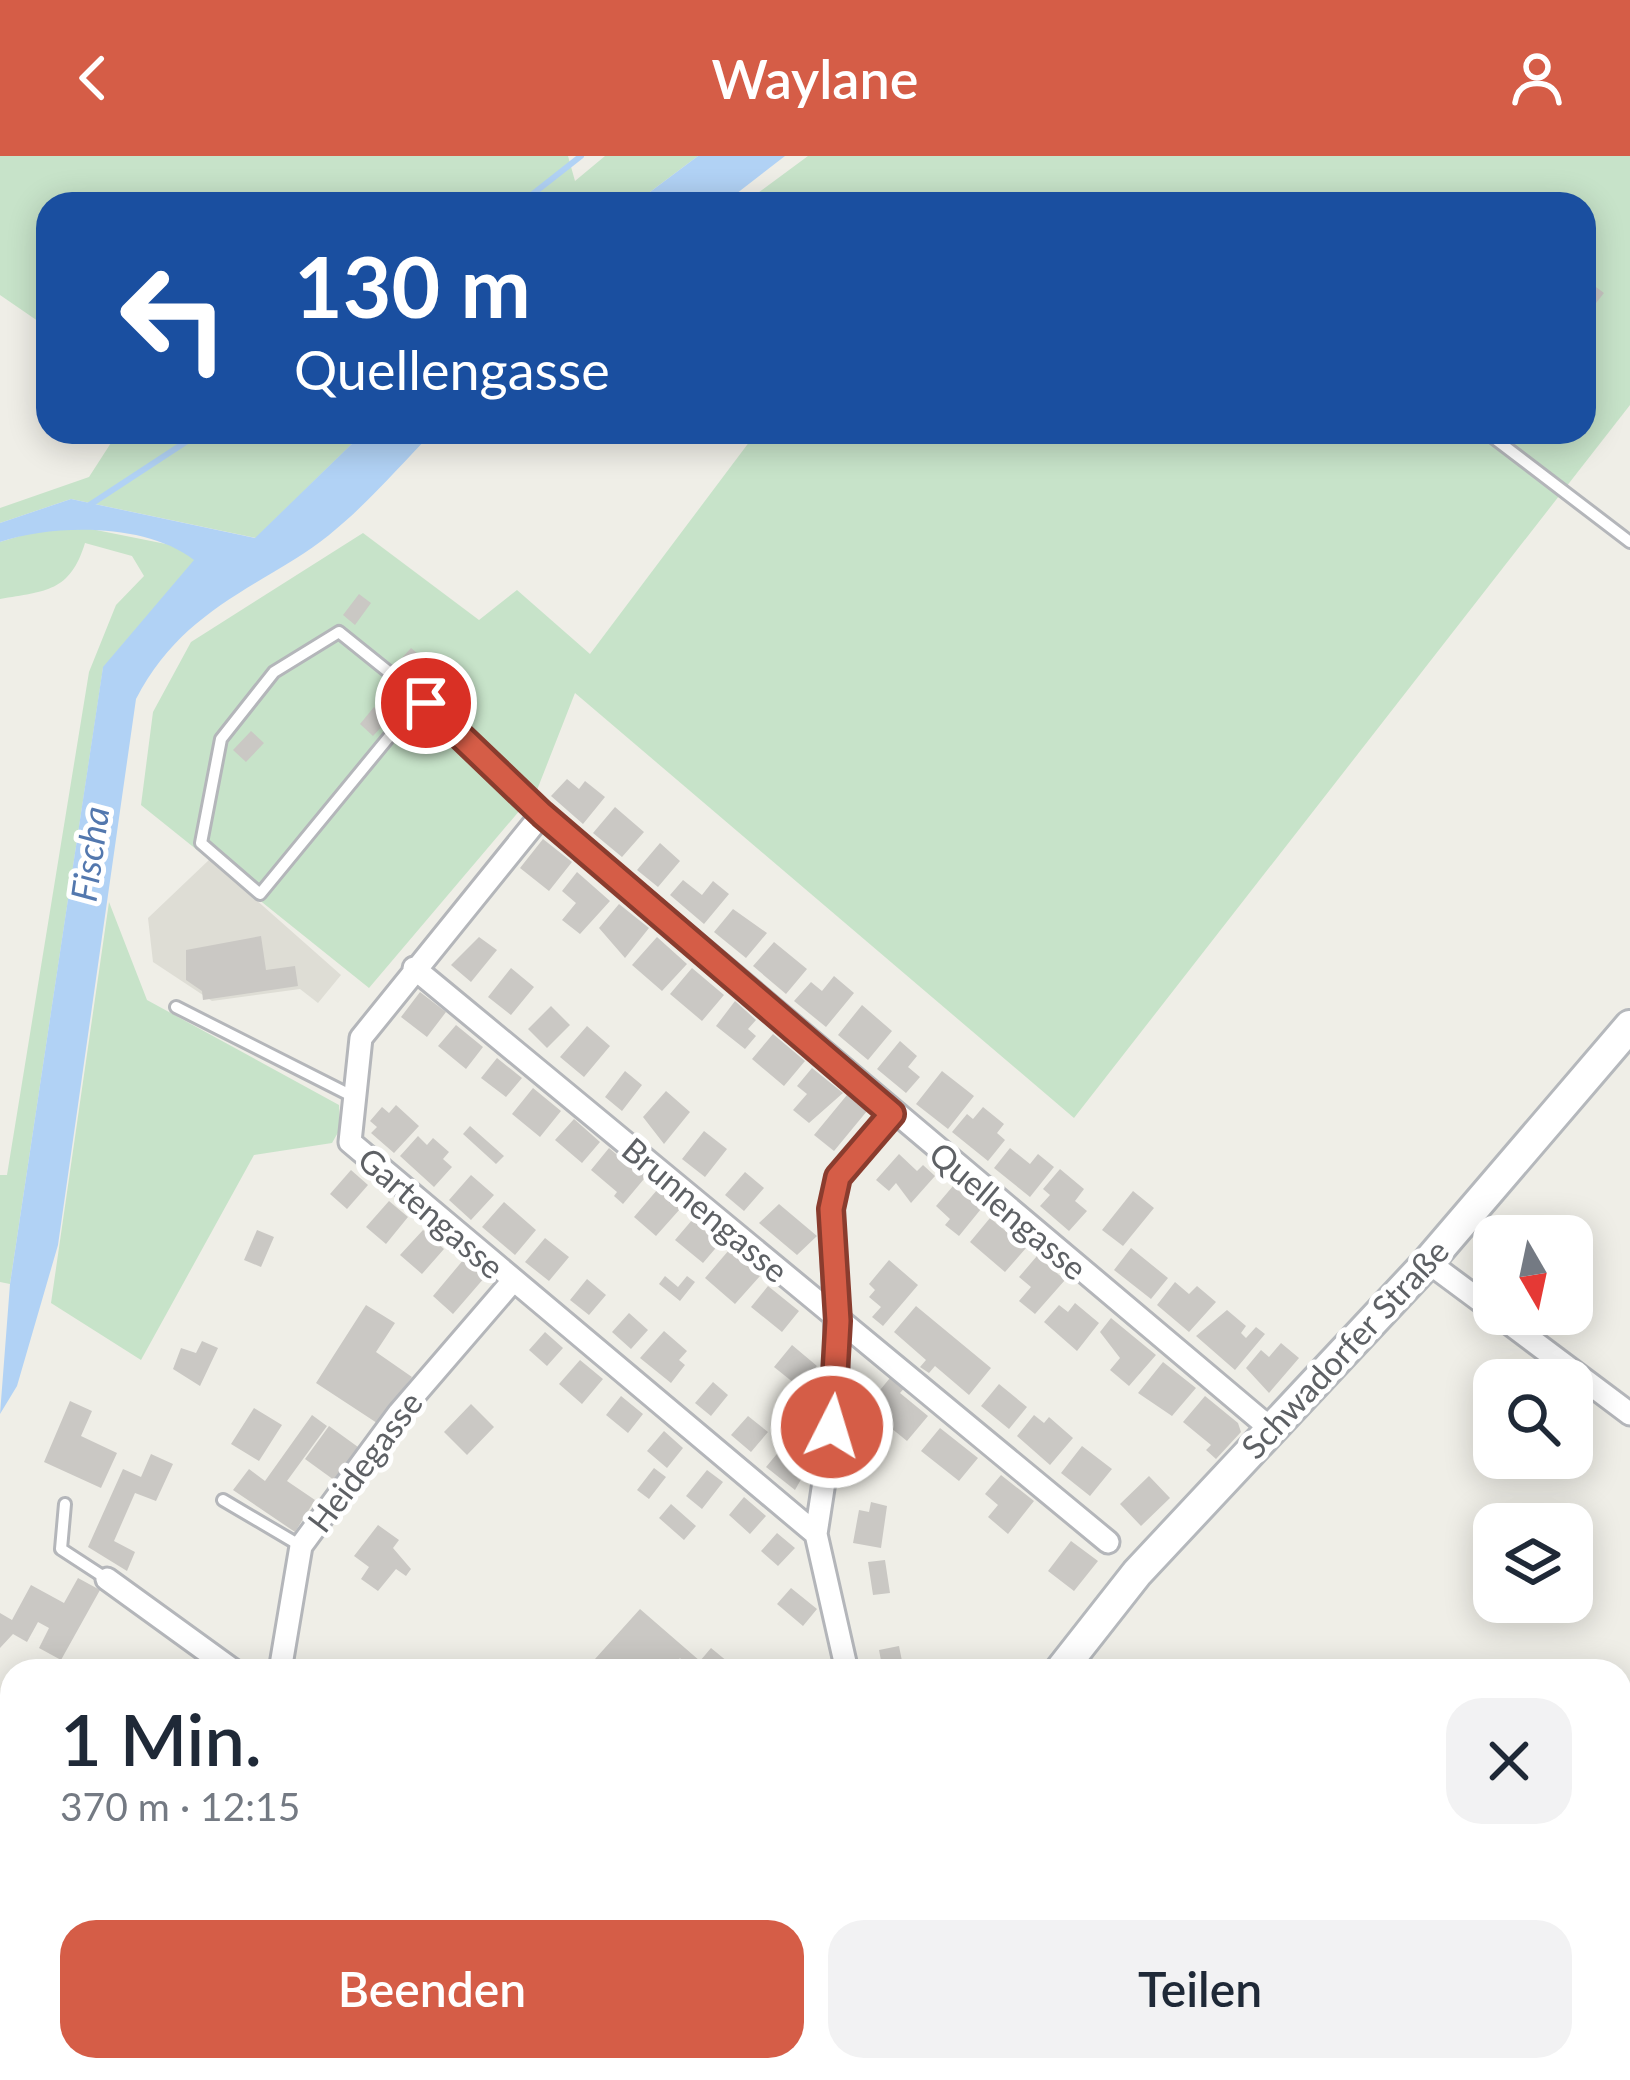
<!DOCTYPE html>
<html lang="de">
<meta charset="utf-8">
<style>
:root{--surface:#fff;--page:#f2f2f3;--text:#1f2937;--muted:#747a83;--accent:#d55d47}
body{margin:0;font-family:Lato,sans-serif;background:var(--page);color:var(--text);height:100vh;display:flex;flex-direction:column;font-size:45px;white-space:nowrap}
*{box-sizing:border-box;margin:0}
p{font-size:39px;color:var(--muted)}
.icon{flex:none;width:66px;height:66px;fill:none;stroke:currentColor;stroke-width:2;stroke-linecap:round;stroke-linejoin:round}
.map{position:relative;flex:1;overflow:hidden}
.drawer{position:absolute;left:0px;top:1503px;width:1632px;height:423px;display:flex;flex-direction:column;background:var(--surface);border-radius:36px 36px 0 0;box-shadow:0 6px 30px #0003}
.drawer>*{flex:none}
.guide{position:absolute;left:36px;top:36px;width:1560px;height:252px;border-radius:36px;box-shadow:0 6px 30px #0003;background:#1a4fa0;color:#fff;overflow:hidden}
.needle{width:78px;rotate:171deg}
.tools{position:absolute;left:1473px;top:1059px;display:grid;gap:24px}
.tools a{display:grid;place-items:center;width:120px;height:120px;border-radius:24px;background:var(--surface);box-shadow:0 6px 30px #0003;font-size:60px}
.pin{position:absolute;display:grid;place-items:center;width:102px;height:102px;color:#fff;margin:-51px;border:6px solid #fff;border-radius:50%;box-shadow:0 3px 12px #0007}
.me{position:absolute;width:132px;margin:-66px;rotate:5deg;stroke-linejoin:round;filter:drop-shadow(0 0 9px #0008)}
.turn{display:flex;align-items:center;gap:42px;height:252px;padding:0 60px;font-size:54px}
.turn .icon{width:156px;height:156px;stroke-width:2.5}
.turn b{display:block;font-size:84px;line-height:102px}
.round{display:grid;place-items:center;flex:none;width:126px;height:126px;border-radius:36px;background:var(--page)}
.summary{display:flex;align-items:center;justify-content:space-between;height:204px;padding:0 60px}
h1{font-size:72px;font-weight:600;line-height:90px}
.cta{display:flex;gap:24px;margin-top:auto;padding:24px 60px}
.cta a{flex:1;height:138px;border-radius:36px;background:var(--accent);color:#fff;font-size:48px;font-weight:600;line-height:138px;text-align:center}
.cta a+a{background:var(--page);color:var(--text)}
header{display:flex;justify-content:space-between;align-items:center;height:156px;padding:0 60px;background:var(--accent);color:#fff;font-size:54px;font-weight:600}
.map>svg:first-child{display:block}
</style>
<header><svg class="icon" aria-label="back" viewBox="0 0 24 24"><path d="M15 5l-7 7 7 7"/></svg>Waylane<svg class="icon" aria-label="person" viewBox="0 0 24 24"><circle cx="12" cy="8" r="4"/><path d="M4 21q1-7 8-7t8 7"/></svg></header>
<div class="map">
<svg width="1630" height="1924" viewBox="0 0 1630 1924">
<rect width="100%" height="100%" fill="#efeee7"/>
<path fill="#deddd5" d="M210 703 341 819 318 847 300 833 212 845 153 806 148 762Z"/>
<path fill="#c7e3c9" d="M0 0H568L575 25 605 0H698L634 48H48V172L0 139Z
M808 0H1630V249L1074 962 575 537 537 634 369 832 141 649 153 556 191 486 363 377 479 464 517 434 590 498 753 281 747 276H1584V48H743Z
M118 276H364L256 382 71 343 0 367V352L89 321Z
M81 371 176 390 195 404 103 512 10 1128 0 1126V1019H7L89 516 116 449 144 420 132 400 85 387C70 436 46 435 0 443V386L33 376Z
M109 746 147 844 339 949 340 973 332 987 254 999 141 1204 51 1147Z"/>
<path fill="#b1d2f5" d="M698 0H785L723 48H634Z
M364 276H433C390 320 348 371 295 403 228 444 174 470 136 543L58 1089 17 1230 0 1258 10 1128 103 511 194 404C146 367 55 368 0 386V367L71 343 255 382Z"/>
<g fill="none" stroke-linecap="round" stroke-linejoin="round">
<path stroke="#b1d2f5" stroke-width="6" d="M520 48 581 0
M88 350 201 276"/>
</g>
<path fill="#cac8c4" d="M1584 122 1604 137 1584 162Z
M359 438 371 447 355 469 343 459Z
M411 492 435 512 425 524 400 504Z
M374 551 388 564 373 580 360 568Z
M251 575 264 587 246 606 233 594Z
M567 623 579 633 585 625 605 641 583 668 551 640Z
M615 651 644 676 622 701 593 677Z
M543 683 572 706 549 735 520 712Z
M660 687 680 705 658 731 637 714Z
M577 716 610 745 580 778 562 764 576 747 562 735Z
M683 724 702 739 713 725 729 738 704 768 670 739Z
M619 748 649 772 625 802 599 772Z
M733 753 767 777 746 802 714 776Z
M261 780 266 814 295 810 298 830 203 844 202 835 186 824V794Z
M479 781 497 794 471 826 451 809Z
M657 781 687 808 662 835 632 809Z
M774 786 807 813 786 838 753 810Z
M511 812 534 831 511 859 488 841Z
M692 812 724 839 702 865 670 838Z
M834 820 854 837 826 871 794 845 811 826 822 835Z
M420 836 446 856 427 881 401 861Z
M735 845 756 864 748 873 756 880 745 893 716 870Z
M862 849 892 875 868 904 838 879Z
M551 850 570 869 547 892 528 873Z
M456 869 483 891 466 913 438 890Z
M587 870 610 890 584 921 560 901Z
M773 878 805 905 784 930 752 903Z
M900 885 917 900 908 911 920 921 906 937 877 913Z
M497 902 522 922 506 941 481 922Z
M812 912 843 937 809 967 793 954 807 938 797 930Z
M625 915 642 929 622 955 605 941Z
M942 915 974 940 948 973 916 948Z
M533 932 561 955 540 981 512 958Z
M666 935 690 956 664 988 643 961Z
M847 939 867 955 834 995 814 979Z
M396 949 419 970 394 997 371 977 377 971 370 965 382 951 389 957Z
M983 951 1004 968 997 977 1005 984 988 1005 952 976 967 958 973 963Z
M574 963 600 986 582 1007 555 984Z
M470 970 504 1000 496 1008 463 978Z
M704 975 727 993 705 1021 682 1003Z
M418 980 427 989 433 982 449 996 443 1003 452 1011 434 1031 400 1000Z
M609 992 636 1015 640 1009 649 1017 623 1048 614 1040 617 1036 591 1014Z
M1010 992 1030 1008 1038 998 1054 1011 1030 1041 994 1012Z
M899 998 917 1015 923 1009 935 1020 911 1047 896 1027 889 1035 876 1024Z
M1060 1013 1084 1033 1075 1045 1087 1055 1069 1075 1040 1050 1050 1039 1043 1033Z
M351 1014 368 1029 347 1053 330 1038Z
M745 1016 764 1032 744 1055 725 1039Z
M471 1019 494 1039 471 1064 449 1044Z
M953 1030 981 1053 959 1080 945 1069 950 1063 936 1050Z
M657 1034 680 1053 656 1080 634 1061Z
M1133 1035 1154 1052 1123 1090 1102 1074Z
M389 1045 408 1061 386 1088 366 1071Z
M504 1046 536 1074 515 1099 482 1071Z
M779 1048 817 1080 797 1099 759 1067Z
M990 1062 1026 1092 1005 1116 970 1086Z
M692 1064 720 1087 703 1107 675 1084Z
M257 1074 274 1081 261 1111 244 1104Z
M423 1074 444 1093 422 1118 400 1099Z
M545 1082 569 1101 549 1125 525 1106Z
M1131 1092 1168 1122 1151 1143 1114 1114Z
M729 1094 760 1120 735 1148 705 1122Z
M1037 1100 1065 1124 1035 1158 1019 1145 1031 1131 1019 1121Z
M464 1103 485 1121 453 1158 433 1140Z
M889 1104 918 1129 883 1170 872 1161 881 1151 869 1141 875 1134 869 1128Z
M665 1120 678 1131 687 1120 695 1126 680 1145 659 1128Z
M587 1123 606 1139 589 1159 570 1144Z
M1175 1126 1189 1138 1197 1130 1216 1146 1189 1176 1157 1149Z
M768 1130 799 1155 782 1176 751 1151Z
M1075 1147 1099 1167 1077 1195 1044 1166 1059 1149 1068 1156Z
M366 1149 395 1167 376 1196 412 1221 377 1267 316 1227Z
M916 1150 991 1212 969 1239 935 1210 929 1217 920 1211 926 1204 894 1176Z
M1227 1154 1246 1170 1241 1177 1246 1182 1256 1171 1265 1178 1235 1214 1196 1180Z
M629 1157 648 1174 631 1193 612 1176Z
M1111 1162 1156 1199 1129 1230 1110 1214 1120 1202 1100 1176Z
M664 1175 687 1195 679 1204 685 1209 671 1227 640 1202Z
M545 1176 563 1192 547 1210 529 1194Z
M202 1185 218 1192 200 1230 173 1213 181 1192 196 1197Z
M1281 1187 1299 1202 1269 1237 1246 1212 1261 1194 1269 1201Z
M792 1189 817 1210 799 1231 774 1211Z
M580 1204 603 1223 582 1248 559 1228Z
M1163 1206 1196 1232 1172 1260 1138 1237Z
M894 1217 907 1229 900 1237 928 1260 907 1285 875 1259 880 1253 871 1245Z
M713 1226 728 1239 711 1260 695 1247Z
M999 1228 1027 1251 1009 1273 981 1250Z
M621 1240 643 1258 628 1277 606 1259Z
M1205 1240 1238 1267 1241 1276 1216 1303 1206 1294 1211 1289 1183 1266Z
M70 1245 92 1255 81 1280 117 1297 101 1332 44 1306Z
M471 1248 494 1271 467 1299 444 1276Z
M254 1252 282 1269 259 1305 231 1288Z
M312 1259 327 1270 287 1325 315 1344 295 1376 233 1334 249 1313 265 1325Z
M1034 1259 1044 1267 1049 1261 1073 1282 1050 1309 1017 1280Z
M748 1260 768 1276 751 1296 731 1279Z
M329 1270 358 1291 334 1324 305 1303Z
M940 1272 978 1302 959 1325 921 1295Z
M664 1275 683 1292 667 1312 647 1295Z
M1082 1290 1112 1313 1090 1340 1061 1317Z
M795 1291 812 1304 795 1334 766 1311 781 1293 788 1299Z
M151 1298 173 1308 156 1345 135 1337 114 1385 135 1396 127 1415 88 1391 123 1313 141 1321Z
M654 1312 666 1321 649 1343 637 1334Z
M707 1314 723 1326 702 1353 686 1340Z
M1001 1319 1034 1345 1008 1378 988 1361 998 1349 985 1338Z
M1149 1320 1170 1342 1141 1370 1120 1348Z
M744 1341 766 1360 750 1378 729 1359Z
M871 1346 887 1350 881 1392 853 1387 859 1354 869 1356Z
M671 1348 696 1370 684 1384 659 1362Z
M378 1369 399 1384 393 1392 411 1413 406 1420 396 1413 378 1435 361 1423 369 1411 354 1400Z
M777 1377 795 1392 778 1410 761 1395Z
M1071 1385 1098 1405 1074 1435 1048 1415Z
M885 1404 890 1437 873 1439 868 1406Z
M78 1422 100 1434 61 1504 39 1492 49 1472 38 1466 27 1486 13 1478 0 1492V1457L12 1464 31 1429 64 1447Z
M791 1432 817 1453 803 1470 777 1448Z
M640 1453 700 1505 711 1492 739 1515H690L680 1502 669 1515H609L595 1503Z
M899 1490 904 1515H883L879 1494Z
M0 1851 12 1870V1890L0 1904Z
M412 1914H447L442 1919 446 1924H399Z"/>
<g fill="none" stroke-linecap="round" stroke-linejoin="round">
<defs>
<path id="lane" d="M1486 276 1630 386
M421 542 260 738 201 687 221 583 274 516 339 476 421 542 426 547 542 658
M176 851 354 941
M223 1344 301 1390
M65 1348 61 1393 107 1423
M192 1914 197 1924"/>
<path id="street" d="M414 812 1108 1386
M1428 1106 1494 1155
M1497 1158 1630 1258
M816 1378 350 986 361 882 542 658 1271 1273
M107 1423 234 1515
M280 1515 301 1390 399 1257 511 1127
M847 1515 816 1378 838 1235 831 1053 838 1021 892 958
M0 1921 6 1924
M118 1924 125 1914"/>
<path id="secondary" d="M1060 1515 1137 1417 1428 1106 1630 870
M964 1914 965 1924
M323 1924 348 1914
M787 1924 794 1914"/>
</defs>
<use href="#lane" stroke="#b4b6ba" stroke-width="16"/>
<use href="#street" stroke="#b4b6ba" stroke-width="27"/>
<use href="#secondary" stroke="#b5b8bc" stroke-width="36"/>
<use href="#lane" stroke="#fff" stroke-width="10"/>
<use href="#street" stroke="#fff" stroke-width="21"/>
<use href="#secondary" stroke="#fff" stroke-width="30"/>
</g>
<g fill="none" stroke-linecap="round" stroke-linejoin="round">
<defs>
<path id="route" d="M426 547 542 658 892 958 838 1021 831 1053 838 1165 832 1271"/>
</defs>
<use href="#route" stroke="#8a3c2e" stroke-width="30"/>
<use href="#route" stroke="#d55d47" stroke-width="21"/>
</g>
<g text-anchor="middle" stroke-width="10" stroke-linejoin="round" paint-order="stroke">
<g font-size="33" fill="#5e6165" stroke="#fff">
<text transform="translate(705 1054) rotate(40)" y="12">Brunnengasse</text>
<text transform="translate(1008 1055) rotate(40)" y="12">Quellengasse</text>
<text transform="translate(431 1057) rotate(41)" y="12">Gartengasse</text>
<text transform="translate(1345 1193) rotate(-47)" y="12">Schwadorfer Straße</text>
<text transform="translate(365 1306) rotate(-53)" y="12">Heidegasse</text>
</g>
<g font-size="36" font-style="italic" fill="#5378ae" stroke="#fff">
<text transform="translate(90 698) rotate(-82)" y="13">Fischa</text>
</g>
</g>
</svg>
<div class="tools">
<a><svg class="needle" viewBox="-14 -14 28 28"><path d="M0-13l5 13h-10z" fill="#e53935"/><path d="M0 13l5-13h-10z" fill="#747a83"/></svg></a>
<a><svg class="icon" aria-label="search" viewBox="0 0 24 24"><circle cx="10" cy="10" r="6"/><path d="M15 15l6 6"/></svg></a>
<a><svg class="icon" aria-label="layers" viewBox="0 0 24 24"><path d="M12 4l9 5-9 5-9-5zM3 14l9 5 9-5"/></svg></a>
</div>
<div class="pin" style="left:426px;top:547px;background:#d93025"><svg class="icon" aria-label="arrive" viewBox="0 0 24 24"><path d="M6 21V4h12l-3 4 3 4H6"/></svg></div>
<svg class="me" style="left:832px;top:1271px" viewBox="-20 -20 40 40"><circle r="17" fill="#d55d47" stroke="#fff" stroke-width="3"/><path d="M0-11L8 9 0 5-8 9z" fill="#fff"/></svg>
<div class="guide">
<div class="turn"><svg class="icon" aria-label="left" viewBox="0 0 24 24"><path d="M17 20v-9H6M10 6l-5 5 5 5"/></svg><div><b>130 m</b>Quellengasse</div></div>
</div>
<section class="drawer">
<div class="summary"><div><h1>1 Min.</h1><p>370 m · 12:15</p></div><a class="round"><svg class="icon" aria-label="close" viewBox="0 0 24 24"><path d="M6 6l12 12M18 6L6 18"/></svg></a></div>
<div class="cta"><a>Beenden</a><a>Teilen</a></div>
</section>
</div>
